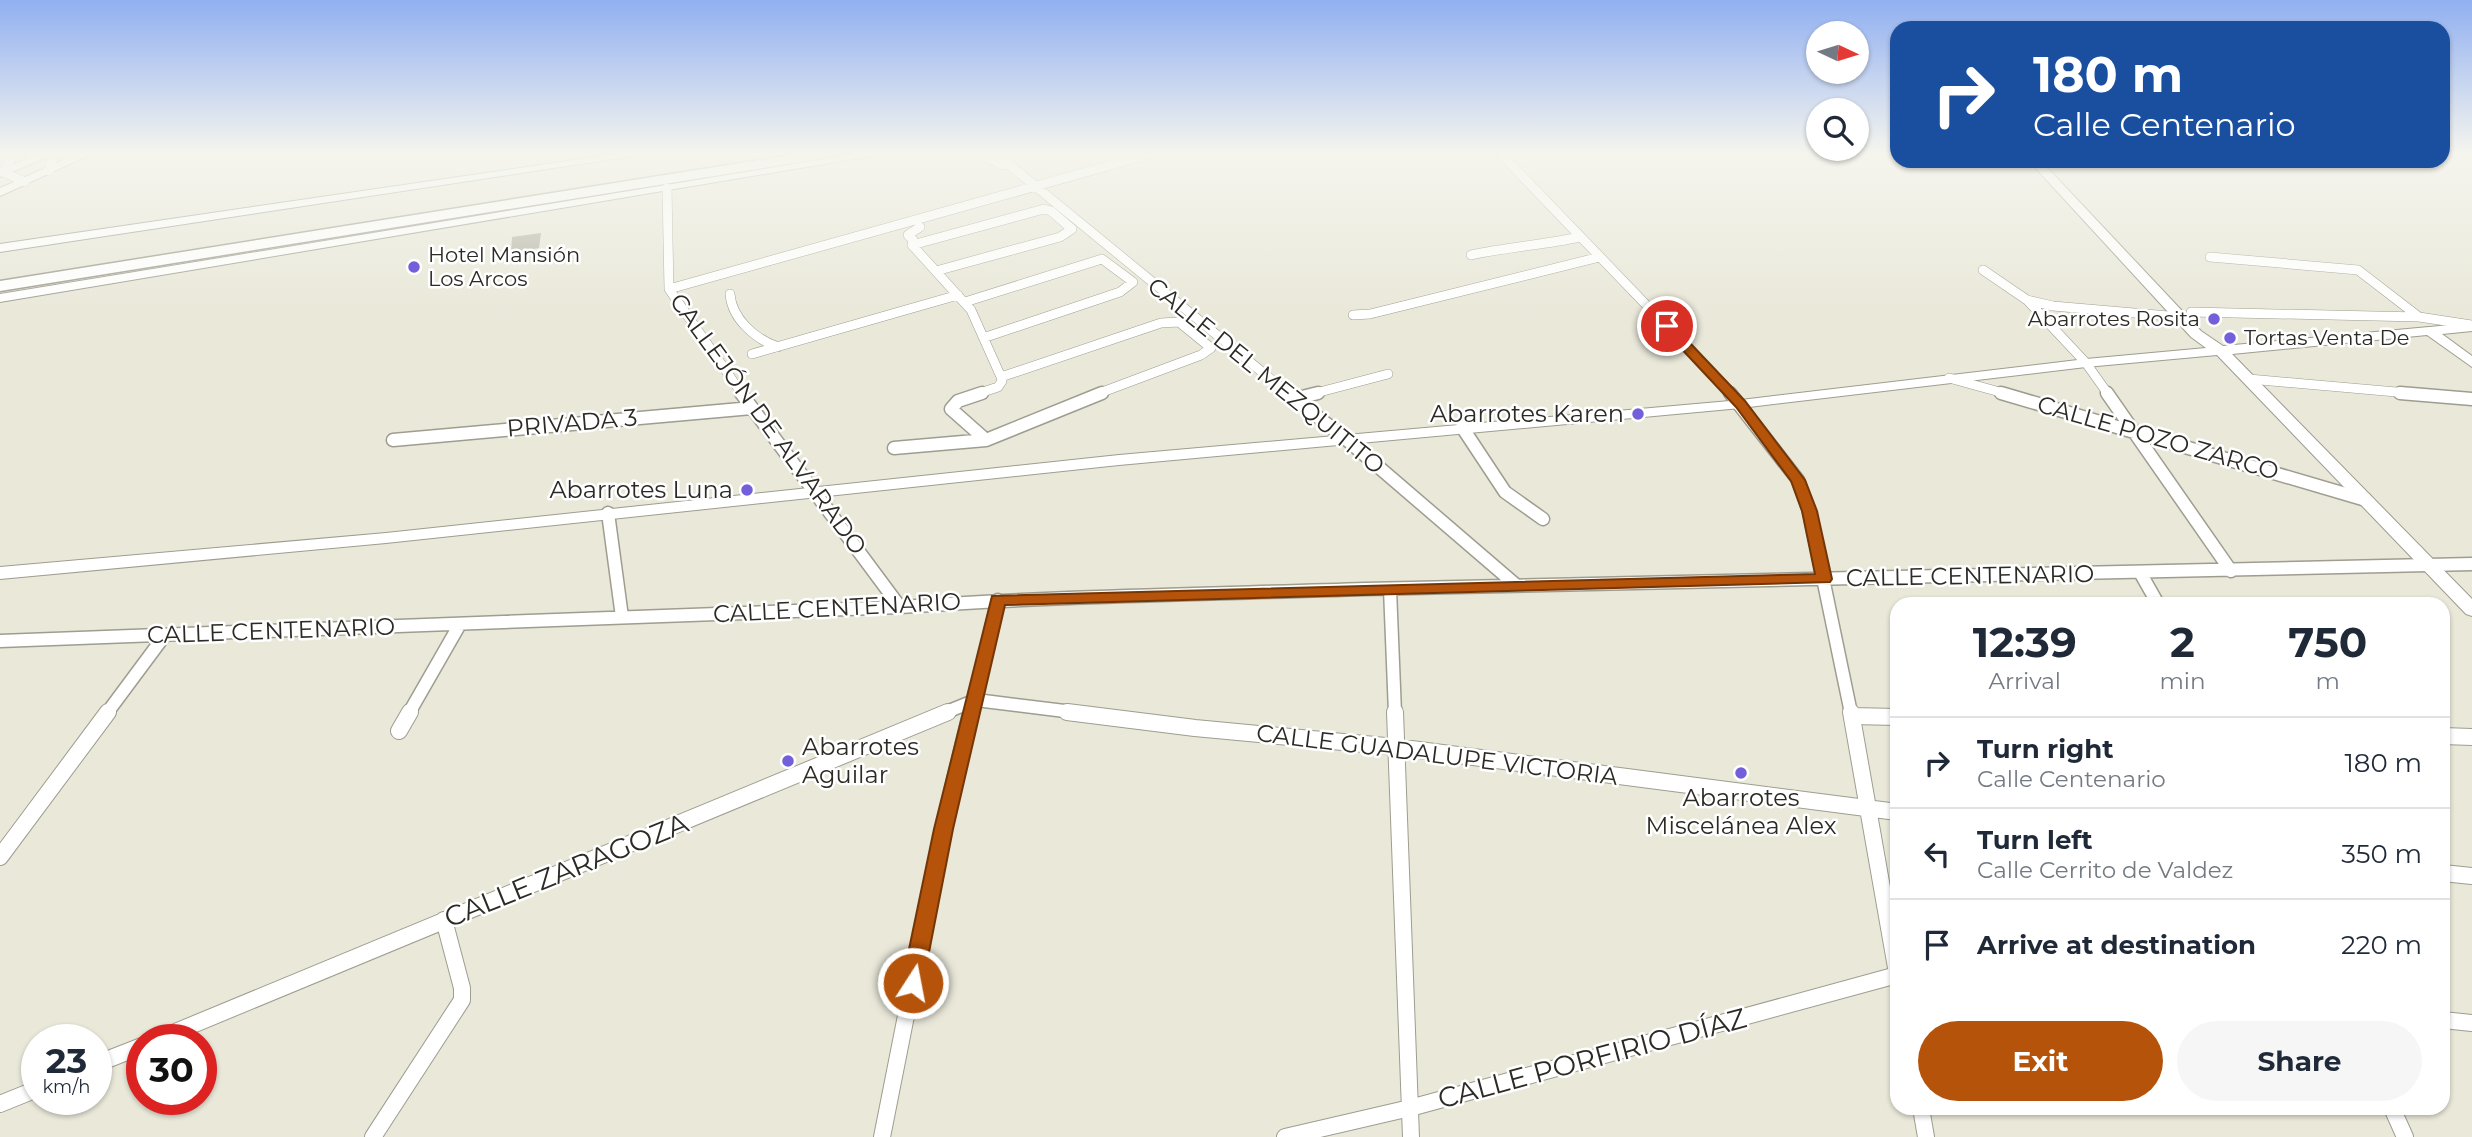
<!DOCTYPE html>
<meta charset="utf-8">
<style>
:root{--surface:#fff;--page:#f6f6f7;--text:#1f2937;--muted:#747a83;--line:#e0e1e3;--accent:#b45309}
body{margin:0;font-family:Montserrat,sans-serif;background:var(--page);color:var(--text);height:100vh;display:flex;flex-direction:column;font-size:26px;white-space:nowrap}
*{box-sizing:border-box;margin:0}
p{font-size:23px;color:var(--muted)}
.icon{flex:none;width:38px;height:38px;fill:none;stroke:currentColor;stroke-width:2;stroke-linecap:round;stroke-linejoin:round}
.map{position:relative;flex:1;overflow:hidden}
.sheet{position:absolute;left:1890px;top:597px;width:560px;height:518px;display:flex;flex-direction:column;background:var(--surface);border-radius:21px;box-shadow:0 2px 5px #0004}
.sheet>*{flex:none}
.hud{position:absolute;left:1890px;top:21px;width:560px;height:147px;border-radius:21px;box-shadow:0 2px 5px #0004;background:#1a4fa0;color:#fff;overflow:hidden}
.needle{width:46px;rotate:94deg}
.fabs{position:absolute;left:1806px;top:21px;display:grid;gap:14px}
.fabs a{display:grid;place-items:center;width:63px;height:63px;border-radius:50%;background:var(--surface);box-shadow:0 2px 5px #0004;font-size:35px}
.speed{position:absolute;left:21px;top:1024px;display:flex;gap:14px;font-size:35px;font-weight:700;text-align:center}
.speed>*{display:grid;place-content:center;width:91px;height:91px;border-radius:50%;background:var(--surface);box-shadow:0 2px 5px #0004;line-height:1}
.speed small{font-size:18px;font-weight:400}
.speed .limit{border:10px solid #d22;background:#fff;color:#111}
.pin{position:absolute;display:grid;place-items:center;width:60px;height:60px;color:#fff;margin:-30px;border:4px solid #fff;border-radius:50%;box-shadow:0 2px 7px #0007}
.me{position:absolute;width:77px;margin:-38px;rotate:11deg;stroke-linejoin:round;filter:drop-shadow(0 0 5px #0008)}
.turn{display:flex;align-items:center;gap:24px;height:147px;padding:0 28px;font-size:32px}
.turn .icon{width:91px;height:91px;stroke-width:2.5}
.turn b{display:block;font-size:49px;line-height:60px}
.eta{display:flex;justify-content:space-evenly;align-items:center;height:119px;text-align:center}
.eta b{font-size:42px;font-weight:700;line-height:49px}
.action{display:flex;gap:14px;margin-top:auto;padding:14px 28px}
.action a{flex:1;height:80px;border-radius:42px;background:var(--accent);color:#fff;font-size:28px;font-weight:700;line-height:80px;text-align:center}
.action a+a{background:var(--page);color:var(--text)}
ul{padding:0;list-style:none}
li{display:flex;align-items:center;gap:21px;height:91px;padding:0 28px;border-top:2px solid var(--line)}
li div{flex:1}
li b{display:block;font-size:26px}
li em{font-style:normal}
.map>svg:first-child{display:block}
</style>
<div class="map">
<svg width="2472" height="1137" viewBox="0 0 2472 1137">
<rect width="100%" height="100%" fill="#e9e8d9"/>
<path fill="#b6b5a7" d="M541 233 539 248 511 253 512 237Z"/>
<g fill="none" stroke-linecap="round" stroke-linejoin="round">
<defs>
<path id="street-far2" d="M15 153 3 172 25 182
M978 153 1003 165
M995 153 1289 394
M1500 153 1732 394
M49 171 54 153
M667 188 669 289 742 394
M920 227 908 235 913 240 912 245 971 310 1001 377 1002 381 998 387 977 394
M912 245 1044 209 1051 211 1072 229 1060 237 936 271
M1471 255C1507 247 1543 245 1580 237
M2210 257 2358 270 2419 317
M1983 270 2027 300 2086 363 2108 394
M669 289 1154 153
M730 294C732 319 755 339 778 347
M2027 300 2053 306 2180 317
M965 302 1102 259 1133 282 1120 292 986 337
M2191 312 2419 317 2472 325
M1353 315 1370 314 1600 257
M752 354 958 295
M1001 377 1161 323 1179 322 1211 348 1201 355 1097 394
M1949 378 2007 394
M2249 379 2419 394
M1312 394 1388 374"/>
<path id="street-far1" d="M741 393 900 607
M982 393 958 401 951 409 986 440
M1287 393 1346 439 1516 585
M1730 393 1798 480 1809 511 1851 713
M2001 393 2366 500
M2107 393 2231 571
M2400 393 2472 399
M1294 399 1318 393
M1462 427 1505 492 1543 519
M393 440 752 408
M894 448 986 440 1102 393
M608 513 622 617
M2141 574 2158 604
M1390 589 1395 713
M0 641 900 607C1055 596 1211 594 1366 589 1735 578 2103 575 2472 564
M107 713 165 635
M409 713 460 624
M944 713 976 700 1081 713
M971 713 998 600"/>
<path id="street" d="M1067 712 1195 728 1396 747 1897 812
M1395 712 1411 1137
M1851 712 1897 973
M1852 716 1897 717
M399 731 410 712
M2443 736 2472 737
M0 857 108 712
M2443 873 2472 876
M2443 1020 2472 1023
M156 1040 948 712
M96 1064 142 1046
M0 1104 37 1089
M1921 1108 1926 1137
M2392 1108 2405 1137
M373 1137 462 1000V988L444 920
M882 1137 943 829 971 712
M1285 1137 1410 1108 1897 975"/>
<path id="secondary" d="M41 153H57L0 177V170Z
M79 153H94L0 196V188Z
M622 153H653L0 252V244Z
M861 153H890L0 302V294Z
M2029 161H2041L2201 331 2223 346 2472 323V331L2442 334 2472 356V367L2427 335 2232 354 2472 599V616L2466 614 2217 355 2086 367 1741 408 1119 465 386 543 0 579V567L386 533 1119 455 1741 400 2086 359 2206 348 2191 337Z"/>
<path id="highway" d="M804 153H838L832 157 0 291V281Z"/>
</defs>
<use href="#street-far2" stroke="#9e9d90" stroke-width="10"/>
<use href="#street-far1" stroke="#9e9d90" stroke-width="15"/>
<use href="#street" stroke="#9e9d90" stroke-width="18"/>
<use href="#secondary" stroke="#9e9d90" stroke-width="2"/>
<use href="#highway" stroke="#9e9d90" stroke-width="3"/>
<use href="#street-far2" stroke="#fff" stroke-width="9"/>
<use href="#street-far1" stroke="#fff" stroke-width="12"/>
<use href="#street" stroke="#fff" stroke-width="16"/>
<use href="#secondary" fill="#fff" fill-rule="evenodd"/>
<use href="#highway" fill="#fff" fill-rule="evenodd"/>
</g>
<linearGradient id="sky" x2="0" y2="1"><stop stop-color="#91b0f1"/><stop offset="0.49" stop-color="#f5f5ee"/><stop offset="1" stop-color="#f5f5ee" stop-opacity="0"/></linearGradient>
<rect width="2472" height="313" fill="url(#sky)"/>
<path fill="#b45309" stroke="#753606" stroke-width="2" d="M1667 322 1671 323 1745 401 1805 480 1817 511 1832 579 1830 582 1005 605 953 829 923 983 920 990 913 992 905 990 902 983 934 829 992 596 1815 574 1802 511 1791 481 1736 407 1662 328V323Z"/>
<g fill="#735fd9" stroke="#fff" stroke-width="2.5">
<circle cx="414" cy="267" r="7"/>
<circle cx="2214" cy="319" r="7"/>
<circle cx="2230" cy="338" r="7"/>
<circle cx="1638" cy="414" r="7"/>
<circle cx="747" cy="490" r="7"/>
<circle cx="788" cy="761" r="7"/>
<circle cx="1741" cy="773" r="7"/>
</g>
<g text-anchor="middle" stroke-width="5" stroke-linejoin="round" paint-order="stroke">
<g font-size="21" fill="#2b2a25" stroke="#fff" text-anchor="start">
<text x="428" y="262">Hotel Mansión<tspan x="428" dy="24">Los Arcos</tspan></text>
<text x="2200" y="326" text-anchor="end">Abarrotes Rosita</text>
<text x="2244" y="345">Tortas Venta De</text>
</g>
<g font-size="24" fill="#2b2a25" stroke="#fff">
<text transform="translate(1266 376) rotate(39)" y="8">CALLE DEL MEZQUITITO</text>
<text transform="translate(572 423) rotate(-5)" y="8">PRIVADA 3</text>
<text transform="translate(768 424) rotate(54)" y="8">CALLEJÓN DE ALVARADO</text>
<text transform="translate(2158 438) rotate(16)" y="8">CALLE POZO ZARCO</text>
<text transform="translate(1970 576) rotate(-1)" y="8">CALLE CENTENARIO</text>
<text transform="translate(837 608) rotate(-3)" y="8">CALLE CENTENARIO</text>
<text transform="translate(271 631) rotate(-2)" y="8">CALLE CENTENARIO</text>
<text transform="translate(1437 755) rotate(7)" y="8">CALLE GUADALUPE VICTORIA</text>
</g>
<g font-size="24" fill="#2b2a25" stroke="#fff" text-anchor="end">
<text x="1624" y="422">Abarrotes Karen</text>
<text x="733" y="498">Abarrotes Luna</text>
<text x="802" y="755" text-anchor="start">Abarrotes<tspan x="802" dy="28">Aguilar</tspan></text>
<text x="1741" y="806" text-anchor="middle">Abarrotes<tspan x="1741" dy="28">Miscelánea Alex</tspan></text>
</g>
<g font-size="28" fill="#2b2a25" stroke="#fff">
<text transform="translate(566 870) rotate(-22)" y="10">CALLE ZARAGOZA</text>
<text transform="translate(1592 1058) rotate(-15)" y="10">CALLE PORFIRIO DÍAZ</text>
</g>
</g>
</svg>
<div class="fabs">
<a><svg class="needle" viewBox="-14 -14 28 28"><path d="M0-13l5 13h-10z" fill="#e53935"/><path d="M0 13l5-13h-10z" fill="#747a83"/></svg></a>
<a><svg class="icon" aria-label="search" viewBox="0 0 24 24"><circle cx="10" cy="10" r="6"/><path d="M15 15l6 6"/></svg></a>
</div>
<div class="speed"><div>23<small>km/h</small></div><div class="limit">30</div></div>
<div class="pin" style="left:1667px;top:326px;background:#d93025"><svg class="icon" aria-label="arrive" viewBox="0 0 24 24"><path d="M6 21V4h12l-3 4 3 4H6"/></svg></div>
<svg class="me" style="left:913px;top:983px" viewBox="-20 -20 40 40"><circle r="17" fill="#b45309" stroke="#fff" stroke-width="3"/><path d="M0-11L8 9 0 5-8 9z" fill="#fff"/></svg>
<div class="hud">
<div class="turn"><svg class="icon" aria-label="right" viewBox="0 0 24 24"><path d="M7 20v-9h11M14 6l5 5-5 5"/></svg><div><b>180 m</b>Calle Centenario</div></div>
</div>
<section class="sheet">
<div class="eta">
<div><b>12:39</b><p>Arrival</p></div>
<div><b>2</b><p>min</p></div>
<div><b>750</b><p>m</p></div>
</div>
<ul>
<li><svg class="icon" aria-label="right" viewBox="0 0 24 24"><path d="M7 20v-9h11M14 6l5 5-5 5"/></svg><div><b>Turn right</b><p>Calle Centenario</p></div><em>180 m</em></li>
<li><svg class="icon" aria-label="left" viewBox="0 0 24 24"><path d="M17 20v-9H6M10 6l-5 5 5 5"/></svg><div><b>Turn left</b><p>Calle Cerrito de Valdez</p></div><em>350 m</em></li>
<li><svg class="icon" aria-label="arrive" viewBox="0 0 24 24"><path d="M6 21V4h12l-3 4 3 4H6"/></svg><div><b>Arrive at destination</b></div><em>220 m</em></li>
</ul>
<div class="action"><a>Exit</a><a>Share</a></div>
</section>
</div>
